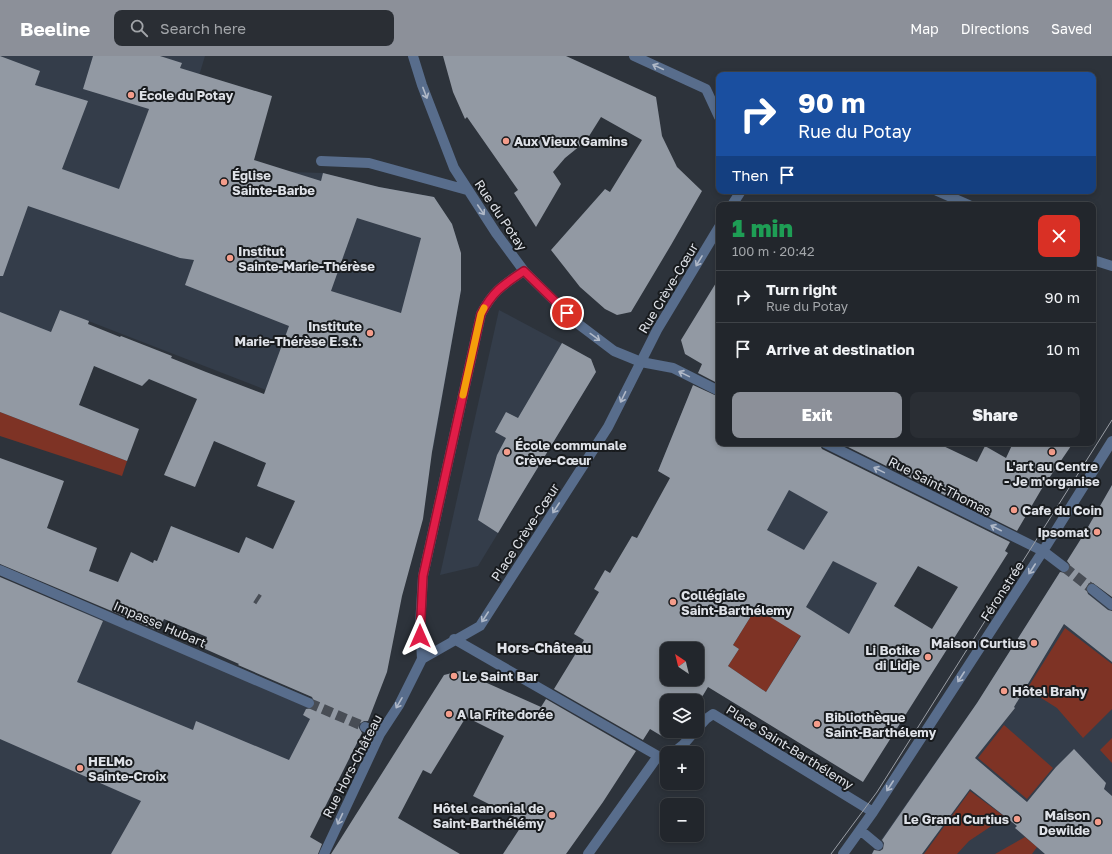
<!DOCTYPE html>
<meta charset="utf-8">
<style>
:root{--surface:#22262c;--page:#2a2e34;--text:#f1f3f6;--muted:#a2a5a9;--line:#3f4348;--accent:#8c9099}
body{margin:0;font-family:"Golos Text",sans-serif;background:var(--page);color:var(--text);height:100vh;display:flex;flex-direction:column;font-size:15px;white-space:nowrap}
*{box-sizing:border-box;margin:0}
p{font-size:13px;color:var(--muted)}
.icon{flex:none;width:22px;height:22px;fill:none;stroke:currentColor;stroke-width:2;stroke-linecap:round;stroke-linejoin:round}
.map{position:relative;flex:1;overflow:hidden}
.side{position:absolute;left:716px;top:146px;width:380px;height:244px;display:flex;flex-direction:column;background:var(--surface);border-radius:8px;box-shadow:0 2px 6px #0003,0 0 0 1px var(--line)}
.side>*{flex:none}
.guide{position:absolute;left:716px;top:16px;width:380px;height:122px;border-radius:8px;box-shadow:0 2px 6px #0003,0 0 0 1px var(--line);background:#1a4fa0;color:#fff;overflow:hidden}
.needle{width:26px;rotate:325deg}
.buttons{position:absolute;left:660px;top:586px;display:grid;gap:8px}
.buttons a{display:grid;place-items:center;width:44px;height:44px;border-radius:8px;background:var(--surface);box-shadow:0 2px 6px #0003,0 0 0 1px var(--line);font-size:20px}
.pin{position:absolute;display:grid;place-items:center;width:34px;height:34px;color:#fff;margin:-17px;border:2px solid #fff;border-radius:50%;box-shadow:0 1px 4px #0007}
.me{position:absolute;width:44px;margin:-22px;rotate:0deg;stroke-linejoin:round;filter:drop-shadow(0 0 3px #0008)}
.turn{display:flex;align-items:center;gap:14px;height:84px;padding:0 16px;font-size:18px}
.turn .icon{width:52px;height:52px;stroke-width:2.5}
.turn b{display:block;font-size:28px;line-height:34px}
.then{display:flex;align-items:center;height:38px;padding:0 16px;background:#0003;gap:8px;font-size:15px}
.round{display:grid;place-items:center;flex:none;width:42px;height:42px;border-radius:8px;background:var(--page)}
.headline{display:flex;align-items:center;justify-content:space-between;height:68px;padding:0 16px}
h1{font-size:24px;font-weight:800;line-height:30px;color:#1e9e55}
.button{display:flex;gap:8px;margin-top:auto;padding:8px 16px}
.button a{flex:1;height:46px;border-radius:8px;background:var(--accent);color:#fff;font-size:16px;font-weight:800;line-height:46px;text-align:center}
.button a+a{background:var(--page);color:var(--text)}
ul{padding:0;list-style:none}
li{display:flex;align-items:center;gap:12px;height:52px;padding:0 16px;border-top:1px solid var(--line)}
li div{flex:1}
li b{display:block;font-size:15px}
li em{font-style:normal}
header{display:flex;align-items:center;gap:24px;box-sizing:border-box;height:56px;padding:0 20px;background:var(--accent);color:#fff}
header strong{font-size:19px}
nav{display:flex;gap:22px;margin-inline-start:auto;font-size:14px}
.search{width:280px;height:36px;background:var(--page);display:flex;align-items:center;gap:10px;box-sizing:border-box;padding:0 14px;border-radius:8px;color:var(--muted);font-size:15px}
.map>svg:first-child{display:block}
</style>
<header>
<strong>Beeline</strong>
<div class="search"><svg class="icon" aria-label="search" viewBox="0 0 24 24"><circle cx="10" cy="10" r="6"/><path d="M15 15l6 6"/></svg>Search here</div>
<nav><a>Map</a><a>Directions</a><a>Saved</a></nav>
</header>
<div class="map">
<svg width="1112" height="798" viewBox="0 0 1112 798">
<rect width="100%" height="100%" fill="#2d333b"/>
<path fill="#343d4a" d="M0 0H205L183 73 274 173 292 116 323 117 379 131 434 141 452 168 459 191 461 234 433 394 266 334 60 254 51 276 0 265Z
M499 254 591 303 596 316 478 510 440 519Z
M691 334 719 387 927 457 817 638 779 615 801 579 806 551 787 485 658 415Z
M1060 516 1112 555V798H871L977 647Z
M62 547 309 647 312 640 367 665 317 766 298 798H0V617L37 609Z"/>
<path fill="#7e3325" d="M0 356 127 405 122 420 0 380Z
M756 552 801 579 766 636 728 610 739 593 733 589Z
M1065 572 1112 608V653L1083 682 1057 652 1027 633Z
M1004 669 1053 712 1027 743 978 702Z
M1112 682V707L1100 694Z
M970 735 1005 761 969 785 957 798H924Z
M1025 781 1037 791 1032 798H995Z"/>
<path fill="#9299a3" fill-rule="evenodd" d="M0 0 40 15 35 29 88 45 62 113 119 133 149 53 83 33 93 0H160L182 7 180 12 272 40 254 104 321 125 323 117 379 131 434 141 452 168 461 197V234L432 396 423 463 402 540 387 616 370 660 368 665H364L359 668V672L362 677 310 781 322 788 318 798H111L141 745 0 683V521L103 565 77 626 193 674 196 665 289 704 310 663 303 659 306 653 313 652 315 647 312 641 238 609 239 608 203 592 207 581 164 563 159 575 0 508V402L64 425 47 472 97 492 89 515 118 526 131 496 153 507 154 504 157 505 171 470 239 497 246 481 273 493 295 445 257 430 266 407 214 385 195 431 164 419 197 343 149 323 142 330 94 310 79 349 139 373 127 405 0 356V256L51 276 60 254 89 265 88 268 120 281 121 280 172 300 171 302 206 316 264 338 289 270 185 229 194 204 180 202 28 150 3 220H0ZM357 162 421 182 401 257 331 235Z
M443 0H566L656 41 662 80 677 111 702 135 671 189 631 256 617 259 605 253 580 231 551 194 605 133 610 136 642 84 601 61 586 85 565 102 553 116 561 128 536 171 514 137 518 134 467 61 465 63 453 36Z
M719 222V328L698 317 702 308 685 298 681 284Z
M562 287 591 303 596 316 498 477 478 464 497 399 506 382 495 376 506 356 518 362Z
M693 329 719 341V387H819L822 393 1010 486 1005 495 1008 497 863 726 708 631 699 646 684 638 681 645H667L668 675 665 682 650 673 643 684 554 633 584 584 574 578 599 536 594 533 605 514 610 517 632 480 637 482 670 422 658 415ZM789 434 828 456 804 494 767 474ZM833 505 877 527 849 578 806 551ZM918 510 958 531 932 573 894 550ZM756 552 801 580 766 636 728 610 739 593 733 589ZM667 593H697V623H667Z
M840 387H937L977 406 985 390 1006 402 1013 387H1073L1041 434 1017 475Z
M1112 429V541L1093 527H1089L1086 532 1088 538 1108 554 1112 555V606L1064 568 1014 651 1015 652 975 702 1027 746 1056 711 1074 693 1106 727 1104 733 1112 740V798H1045L1015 772 1017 770 970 733 922 798H872L874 794 880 795 883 793 884 787 882 784 977 647 1060 516 1066 517 1069 515 1070 509 1067 505 1084 478Z
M460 615 541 651 546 643 636 695 603 746 566 798H503L524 766 473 740 504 680 466 661 431 718 423 714 398 762 460 798H331L444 619Z"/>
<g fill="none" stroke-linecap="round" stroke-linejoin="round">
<path stroke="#484d55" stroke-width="10" stroke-dasharray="10 5" stroke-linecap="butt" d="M1064 511 1092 533
M256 542 259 544
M309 647 365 671"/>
<path stroke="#586d8c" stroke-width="10" d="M413 0 422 29 454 112 496 177 524 215 577 267 614 295 641 306 673 312 719 335
M634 0 706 33 719 61
M321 105 369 107 467 134
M937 135 969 149
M732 149 741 135
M1093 204 1112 210
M825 387 1043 495 1064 511
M0 514 309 647
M1092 533 1112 549
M454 583 658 700H667
M422 603 420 569 423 520 481 258C493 235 503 229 524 215
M365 671 380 678
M697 673 706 663 713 658 873 756
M673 697 683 689 695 675
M860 774 878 789
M324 798 380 678 399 649 422 603 480 570 608 371 657 274 719 171
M588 798 658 700
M843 798 873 756 1043 495 1112 385"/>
<path stroke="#9a9ea5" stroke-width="1" d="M831 798 877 736 1112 364"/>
</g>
<defs><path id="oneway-shaft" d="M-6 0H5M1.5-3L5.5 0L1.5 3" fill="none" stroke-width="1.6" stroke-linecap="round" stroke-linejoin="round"/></defs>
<g stroke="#b0b9c8">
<use href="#oneway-shaft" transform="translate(658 11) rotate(-155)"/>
<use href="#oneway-shaft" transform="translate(425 37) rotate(69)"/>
<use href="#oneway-shaft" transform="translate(481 154) rotate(56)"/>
<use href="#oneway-shaft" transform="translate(699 205) rotate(121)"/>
<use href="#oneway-shaft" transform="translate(595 281) rotate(36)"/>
<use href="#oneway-shaft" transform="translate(684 318) rotate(-154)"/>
<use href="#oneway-shaft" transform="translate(623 341) rotate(116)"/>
<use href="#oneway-shaft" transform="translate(879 414) rotate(-154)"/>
<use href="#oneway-shaft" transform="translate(556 452) rotate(123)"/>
<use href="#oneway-shaft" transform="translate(996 472) rotate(-153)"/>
<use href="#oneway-shaft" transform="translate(1032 513) rotate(123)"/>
<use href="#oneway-shaft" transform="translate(485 561) rotate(123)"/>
<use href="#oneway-shaft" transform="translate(961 621) rotate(123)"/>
<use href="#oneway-shaft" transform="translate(399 647) rotate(120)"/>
<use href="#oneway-shaft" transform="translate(890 730) rotate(123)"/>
<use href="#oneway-shaft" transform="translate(340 763) rotate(115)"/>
</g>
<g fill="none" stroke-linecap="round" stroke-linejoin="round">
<defs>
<path id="route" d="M420 580 423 520 481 258C493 235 503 229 524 215L567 257"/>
</defs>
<use href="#route" stroke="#92132f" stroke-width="10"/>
<use href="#route" stroke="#e11d48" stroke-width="7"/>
<path stroke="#f59e0b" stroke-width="7" d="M463 339 481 258 484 252"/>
</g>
<g fill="#f49d8b" stroke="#181b1e" stroke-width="1.5">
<circle cx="131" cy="39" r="4"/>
<circle cx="506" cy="85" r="4"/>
<circle cx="224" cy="126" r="4"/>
<circle cx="230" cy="202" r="4"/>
<circle cx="370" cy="277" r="4"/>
<circle cx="507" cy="396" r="4"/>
<circle cx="1052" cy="396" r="4"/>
<circle cx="1014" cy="454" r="4"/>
<circle cx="1097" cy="476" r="4"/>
<circle cx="673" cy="546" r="4"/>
<circle cx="1034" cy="587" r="4"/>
<circle cx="928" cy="601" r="4"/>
<circle cx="454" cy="620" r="4"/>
<circle cx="1004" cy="635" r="4"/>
<circle cx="449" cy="658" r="4"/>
<circle cx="817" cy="668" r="4"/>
<circle cx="80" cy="712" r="4"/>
<circle cx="552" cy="759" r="4"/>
<circle cx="1017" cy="763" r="4"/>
<circle cx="1098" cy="766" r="4"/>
</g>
<g text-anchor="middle" stroke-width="4" stroke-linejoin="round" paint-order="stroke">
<g font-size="13" font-weight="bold" fill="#dfe2e8" stroke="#181b1e" text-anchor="start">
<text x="139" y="44">École du Potay</text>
<text x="514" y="90">Aux Vieux Gamins</text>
<text x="232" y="124">Église<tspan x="232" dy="15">Sainte-Barbe</tspan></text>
<text x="238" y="200">Institut<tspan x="238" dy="15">Sainte-Marie-Thérèse</tspan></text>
<text x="362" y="275" text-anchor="end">Institute<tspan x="362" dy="15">Marie-Thérèse E.s.t.</tspan></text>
<text x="515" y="394">École communale<tspan x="515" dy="15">Crève-Cœur</tspan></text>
<text x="1052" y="415" text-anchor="middle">L'art au Centre<tspan x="1052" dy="15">- Je m'organise</tspan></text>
<text x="1022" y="459">Cafe du Coin</text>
<text x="1089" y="481" text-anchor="end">Ipsomat</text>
<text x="681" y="544">Collégiale<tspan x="681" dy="15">Saint-Barthélemy</tspan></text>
<text x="1026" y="592" text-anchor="end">Maison Curtius</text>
<text x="920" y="599" text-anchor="end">Li Botike<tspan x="920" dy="15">di Lidje</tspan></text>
<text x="462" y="625">Le Saint Bar</text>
<text x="1012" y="640">Hôtel Brahy</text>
<text x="457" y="663">A la Frite dorée</text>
<text x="825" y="666">Bibliothèque<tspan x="825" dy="15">Saint-Barthélemy</tspan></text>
<text x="88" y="710">HELMo<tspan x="88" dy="15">Sainte-Croix</tspan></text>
<text x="544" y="757" text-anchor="end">Hôtel canonial de<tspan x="544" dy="15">Saint-Barthélémy</tspan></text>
<text x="1090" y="764" text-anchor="end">Maison<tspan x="1090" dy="15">Dewilde</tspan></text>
<text x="1009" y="768" text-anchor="end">Le Grand Curtius</text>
</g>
<g font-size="13" fill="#dfe2e8" stroke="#181b1e">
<text transform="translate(501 159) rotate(56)" y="5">Rue du Potay</text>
<text transform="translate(668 232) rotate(-59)" y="5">Rue Crève-Cœur</text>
<text transform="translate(940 430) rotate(27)" y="5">Rue Saint-Thomas</text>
<text transform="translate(525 476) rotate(-57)" y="5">Place Crève-Cœur</text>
<text transform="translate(1002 535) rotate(-57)" y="5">Féronstrée</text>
<text transform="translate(160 568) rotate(23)" y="5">Impasse Hubart</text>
<text transform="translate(790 691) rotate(32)" y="5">Place Saint-Barthélemy</text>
<text transform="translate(352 710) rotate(-63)" y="5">Rue Hors-Château</text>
</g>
<g font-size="14" font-weight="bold" fill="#dfe2e8" stroke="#181b1e">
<text x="544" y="597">Hors-Château</text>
</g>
</g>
</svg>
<div class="buttons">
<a><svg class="needle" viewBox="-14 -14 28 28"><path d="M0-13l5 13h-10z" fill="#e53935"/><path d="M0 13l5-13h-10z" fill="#a2a5a9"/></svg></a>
<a><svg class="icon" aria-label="layers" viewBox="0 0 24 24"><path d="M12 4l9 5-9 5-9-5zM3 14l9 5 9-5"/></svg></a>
<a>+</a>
<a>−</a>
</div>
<div class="pin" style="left:567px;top:257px;background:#d93025"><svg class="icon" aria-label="arrive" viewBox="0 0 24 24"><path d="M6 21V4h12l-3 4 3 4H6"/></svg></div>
<svg class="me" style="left:420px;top:580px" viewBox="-20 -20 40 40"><path d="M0-17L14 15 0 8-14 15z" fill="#e11d48" stroke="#fff" stroke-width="4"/></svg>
<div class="guide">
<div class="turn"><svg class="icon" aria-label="right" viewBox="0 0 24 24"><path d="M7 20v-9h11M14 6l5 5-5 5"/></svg><div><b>90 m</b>Rue du Potay</div></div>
<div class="then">Then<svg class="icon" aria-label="arrive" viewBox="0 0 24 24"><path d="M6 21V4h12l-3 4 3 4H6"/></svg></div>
</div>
<section class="side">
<div class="headline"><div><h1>1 min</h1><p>100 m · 20:42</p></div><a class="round" style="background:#d93025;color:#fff"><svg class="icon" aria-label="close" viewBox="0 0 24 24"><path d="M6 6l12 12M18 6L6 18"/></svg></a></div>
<ul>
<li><svg class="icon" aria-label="right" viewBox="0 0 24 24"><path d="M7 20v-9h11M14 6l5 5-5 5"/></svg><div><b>Turn right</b><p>Rue du Potay</p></div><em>90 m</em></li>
<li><svg class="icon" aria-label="arrive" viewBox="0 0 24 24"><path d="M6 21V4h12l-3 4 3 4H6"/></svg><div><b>Arrive at destination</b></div><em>10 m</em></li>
</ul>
<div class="button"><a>Exit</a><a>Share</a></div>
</section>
</div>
